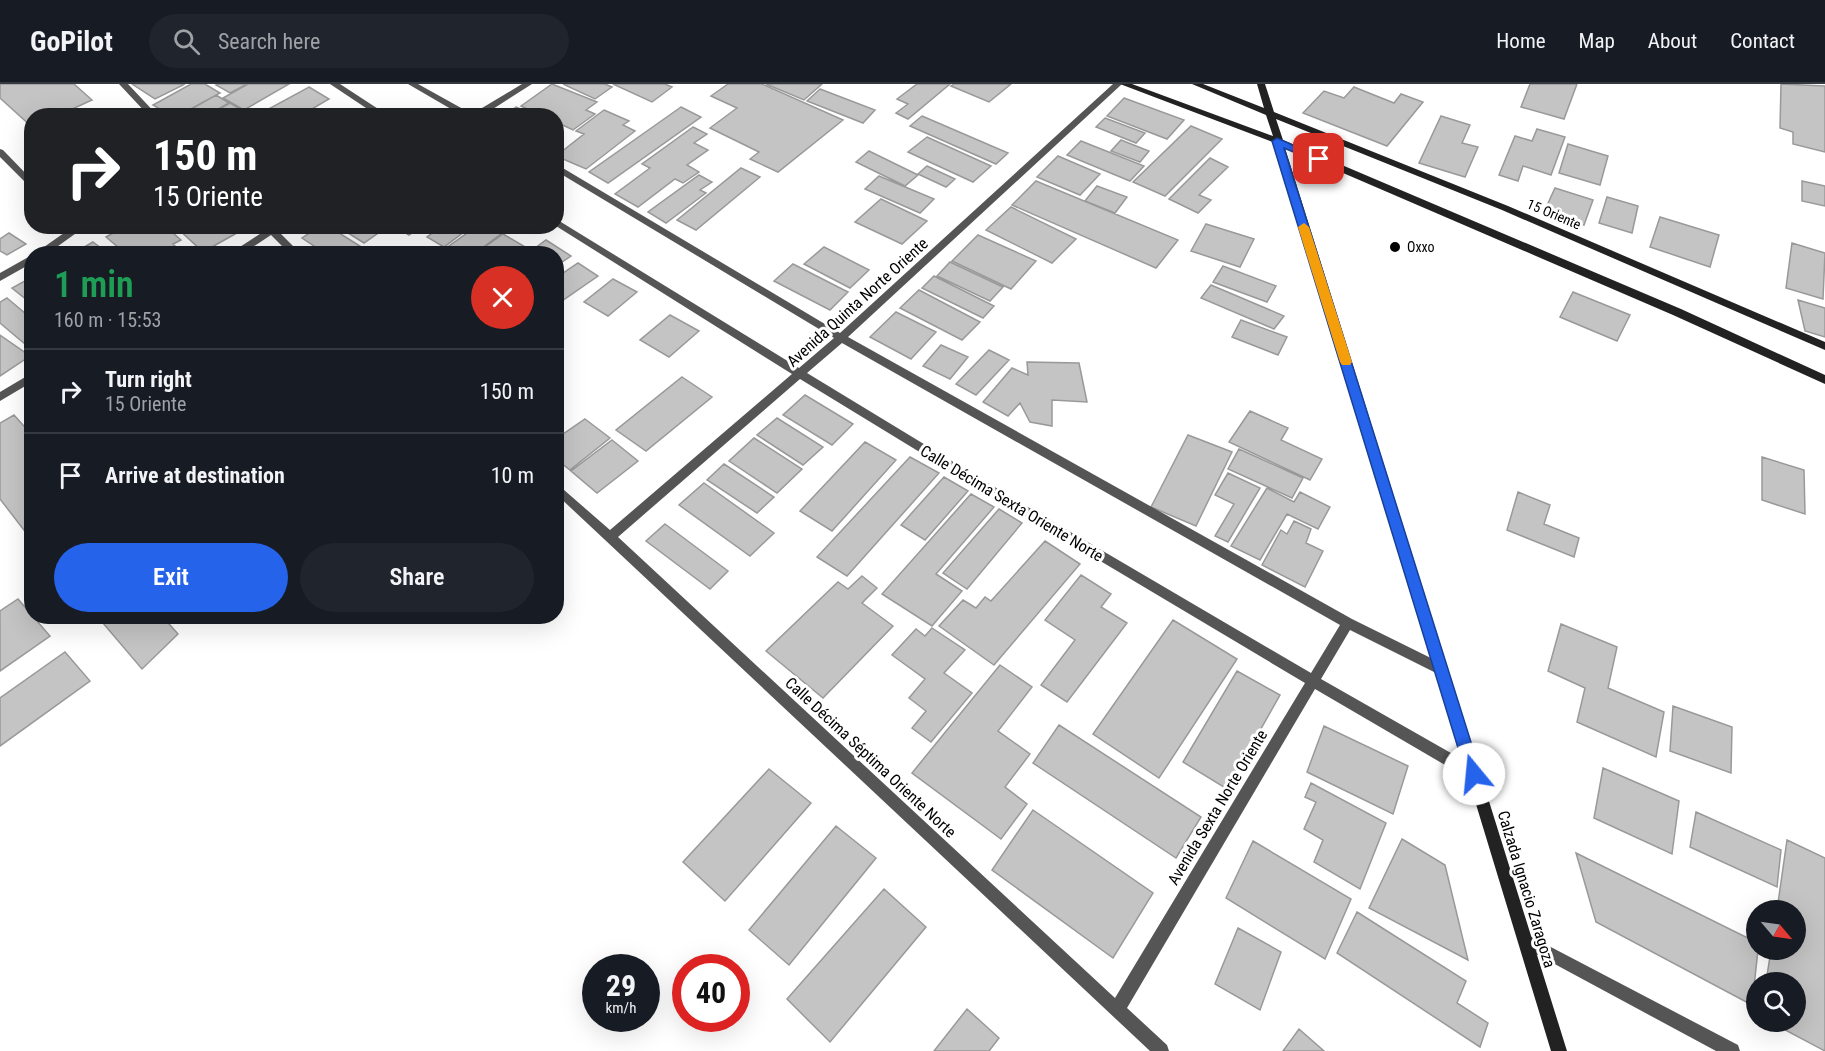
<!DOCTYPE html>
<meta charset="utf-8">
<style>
:root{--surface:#171b24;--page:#20242c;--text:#f1f3f6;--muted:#9ea1a6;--line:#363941;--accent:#2563eb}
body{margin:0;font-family:"Roboto Condensed",sans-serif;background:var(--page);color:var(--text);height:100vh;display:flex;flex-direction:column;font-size:22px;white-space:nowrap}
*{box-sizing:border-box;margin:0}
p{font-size:20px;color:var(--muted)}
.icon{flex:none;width:33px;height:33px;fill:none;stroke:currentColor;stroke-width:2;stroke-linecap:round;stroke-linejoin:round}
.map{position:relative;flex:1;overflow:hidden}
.details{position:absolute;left:24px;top:162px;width:540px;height:378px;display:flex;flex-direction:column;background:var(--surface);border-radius:24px;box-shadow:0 6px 24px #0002}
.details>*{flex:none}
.banner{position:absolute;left:24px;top:24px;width:540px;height:126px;border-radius:24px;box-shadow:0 6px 24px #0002;background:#202124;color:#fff;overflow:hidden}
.needle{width:39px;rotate:119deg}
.tools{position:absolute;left:1746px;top:816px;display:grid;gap:12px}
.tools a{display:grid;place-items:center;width:60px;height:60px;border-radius:50%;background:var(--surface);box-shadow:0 6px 24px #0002;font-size:30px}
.speed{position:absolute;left:582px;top:870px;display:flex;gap:12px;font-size:30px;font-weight:700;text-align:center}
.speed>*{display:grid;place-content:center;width:78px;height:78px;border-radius:50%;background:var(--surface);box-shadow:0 6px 24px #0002;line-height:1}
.speed small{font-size:15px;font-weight:400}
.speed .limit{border:9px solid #d22;background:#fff;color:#111}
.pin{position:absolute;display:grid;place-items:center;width:51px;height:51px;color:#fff;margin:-26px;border-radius:12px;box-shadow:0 3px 9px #0006}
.me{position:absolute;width:66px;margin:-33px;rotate:343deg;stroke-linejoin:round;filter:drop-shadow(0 0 4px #0008)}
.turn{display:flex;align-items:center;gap:21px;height:126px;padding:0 30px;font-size:27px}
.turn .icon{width:78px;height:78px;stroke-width:2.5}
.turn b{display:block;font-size:42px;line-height:51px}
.round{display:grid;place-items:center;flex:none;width:63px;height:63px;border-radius:32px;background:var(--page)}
.summary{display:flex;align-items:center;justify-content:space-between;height:102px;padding:0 30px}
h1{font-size:36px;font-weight:600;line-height:45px;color:#1e9e55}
.action{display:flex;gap:12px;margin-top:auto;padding:12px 30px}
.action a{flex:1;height:69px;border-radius:36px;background:var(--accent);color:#fff;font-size:24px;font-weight:600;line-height:69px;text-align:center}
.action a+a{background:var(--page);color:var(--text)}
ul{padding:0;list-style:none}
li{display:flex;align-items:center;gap:18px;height:84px;padding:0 30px;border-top:2px solid var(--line)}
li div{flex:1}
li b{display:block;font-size:22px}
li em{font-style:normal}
header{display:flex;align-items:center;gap:36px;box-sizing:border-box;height:84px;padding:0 30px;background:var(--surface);border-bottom:2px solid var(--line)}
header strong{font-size:28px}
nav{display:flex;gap:33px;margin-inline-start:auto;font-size:21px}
.search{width:420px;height:54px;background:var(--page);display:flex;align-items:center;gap:15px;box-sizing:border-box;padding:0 21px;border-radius:33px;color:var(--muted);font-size:22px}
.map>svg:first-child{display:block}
</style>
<header>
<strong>GoPilot</strong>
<div class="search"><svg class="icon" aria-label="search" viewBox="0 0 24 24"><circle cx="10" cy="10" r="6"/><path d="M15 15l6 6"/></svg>Search here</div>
<nav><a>Home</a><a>Map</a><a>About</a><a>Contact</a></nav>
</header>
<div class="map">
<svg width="1825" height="967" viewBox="0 0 1825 967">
<rect width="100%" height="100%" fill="#fff"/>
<path fill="#c4c4c4" stroke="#999" stroke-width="1.5" d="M0 0H74L92 16 57 32H32V43L0 14Z
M132 0H185L155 15Z
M191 0H205L220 9 178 32H172L153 21Z
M219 0H247L230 9 216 1Z
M248 0H289L244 26 223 14Z
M552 0 597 18 586 26 595 30 573 46 556 38V32H542L521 22Z
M563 0H605L612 3 595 15Z
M613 0H665L672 3 652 18Z
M728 0H762L843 36 778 88 750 75 759 68 710 44 737 24 711 12Z
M766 0H822L804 16Z
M917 0H950L908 35 896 29 908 20 897 15Z
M954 0H1011L989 18 951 2Z
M1530 0H1577L1564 35 1521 23Z
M1781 0 1825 2V68L1793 60V48L1780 44Z
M309 3 329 15 300 32H269L263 28Z
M1354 3 1394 19 1401 10 1423 18 1387 62 1303 29 1324 7 1344 14Z
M820 5 875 26 863 39 807 17Z
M216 11 229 19 206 32H179Z
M1124 14 1184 36 1167 55 1107 32Z
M230 19 252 32H207Z
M516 23 535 32H504Z
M681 23 701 33 608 99 589 88Z
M604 26 629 37 623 41 635 47 586 85 556 72 584 50 576 47Z
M922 32 1008 69 996 80 910 42Z
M1441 32 1470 41 1462 59 1478 63 1465 93 1419 79Z
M1105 34 1145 49 1136 59 1096 43Z
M1191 42 1222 55 1165 112 1133 98Z
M693 43 707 50 694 59 708 66 687 81 699 88 683 99 675 95 638 123 615 110 650 84 642 80Z
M1537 45 1565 53 1551 91 1523 82 1518 97 1499 91 1515 52 1532 57Z
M927 53 991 82 973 98 908 68Z
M1121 56 1149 67 1140 78 1111 67Z
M1081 57 1144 82 1130 97 1067 71Z
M1568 60 1608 72 1600 101 1559 89Z
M869 67 918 91 905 102 856 78Z
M1058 72 1100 90 1080 111 1037 93Z
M1210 74 1228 83 1199 111 1211 116 1198 129 1169 115Z
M927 82 955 95 946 103 918 90Z
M741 84 760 93 696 146 677 136Z
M699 91 712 98 700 106 706 109 666 139 648 128Z
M879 92 934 115 920 129 865 105Z
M1036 97 1178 156 1156 184 1012 121Z
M1802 97 1825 102V122L1802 117Z
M1097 102 1127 113 1115 129 1085 117Z
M1555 104 1593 116 1584 141 1544 128Z
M1607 113 1638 122 1632 149 1599 139Z
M881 115 927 137 902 160 855 138Z
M1011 123 1076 155 1052 179 986 146Z
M1660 133 1719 151 1710 183 1650 163Z
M1206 140 1254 155 1240 183 1191 167Z
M126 142H165L181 156 173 160 177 164 166 170H126L106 153Z
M175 142H241L244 145 203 168Z
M320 142H328L360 162 349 170H326L302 154Z
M337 142H380L384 145 364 159Z
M394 142H422L409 151Z
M442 142H472L444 163 427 153Z
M477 142H512L474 170H446L442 167Z
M9 149 26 160 7 171 0 167V155Z
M503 150 527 164 519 170H475Z
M978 151 1036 177 1011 205 952 177Z
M546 156 571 172 556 182V170H527Z
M93 158 109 170H72Z
M1792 159 1825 169 1823 215 1786 204Z
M824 163 869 186 850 204 804 180Z
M950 178 1003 203 990 217 937 192Z
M578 179 598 192 556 221V194Z
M793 180 848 208 830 226 774 197Z
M1223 182 1276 202 1267 218 1213 198Z
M934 192 994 222 983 234 922 204Z
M32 193V220L12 204Z
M613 195 637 208 608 232 584 218Z
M1211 201 1284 232 1274 245 1201 214Z
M919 206 980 238 962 256 900 224Z
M1573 208 1630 231 1617 257 1560 233Z
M7 214 32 235V266L0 239V218Z
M1798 216 1825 224V253L1805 247Z
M896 228 936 248 911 275 870 253Z
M670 231 699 247 669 273 640 256Z
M1241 236 1287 253 1278 271 1232 253Z
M0 251 30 272 0 292Z
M941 261 968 273 950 295 923 282Z
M989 266 1009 276 976 311 956 300Z
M1027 278 1079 279 1087 318 1052 316V342L1030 338 1020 319 1008 332 983 318 1012 284 1028 291Z
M682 293 712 313 646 367 616 346Z
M805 311 853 340 832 361 783 331Z
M1250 327 1288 344 1281 356 1322 375 1310 396 1229 358Z
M14 331 32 351V447L27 450 0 415V339Z
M777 334 823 363 803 381 757 351Z
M585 335 610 354 570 386 556 375V355Z
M1188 351 1232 368 1196 442 1151 423Z
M754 354 802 385 777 409 729 377Z
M612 356 638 377 597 409 571 387Z
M865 358 896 376 832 447 800 427Z
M1239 365 1303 394 1292 414 1228 385Z
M910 373 939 389 847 492 817 473Z
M1762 373 1804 386 1805 430 1762 416Z
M724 380 774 413 757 429 707 396Z
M1228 389 1260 404 1228 458 1215 452 1234 420 1215 411Z
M944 393 968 407 925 456 901 441Z
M704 399 774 449 750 472 679 421Z
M1267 404 1294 418 1300 408 1330 423 1318 445 1287 430 1260 476 1231 462Z
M1518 408 1550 421 1544 440 1579 454 1574 473 1507 446Z
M971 410 994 423 936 490 962 507 932 542 882 510Z
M999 425 1022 439 967 505 943 489Z
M1294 437 1311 445 1306 459 1323 467 1305 503 1262 481 1281 446 1287 450Z
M665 440 728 487 710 505 646 457Z
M1045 457 1080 480 994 581 939 542 963 516 976 524 985 513 991 517Z
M1081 491 1111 510 1101 523 1127 539 1067 618 1041 601 1075 556 1045 536Z
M862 492 877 504 862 519 893 542 823 614 766 567 838 498 848 505Z
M18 515 50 552 0 587V527Z
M97 532H162L178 550 142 585Z
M1173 536 1237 575 1159 694 1093 650Z
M1561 540 1617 563 1608 604 1664 628 1656 673 1577 638 1585 604 1548 587Z
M932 544 965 566 944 589 972 609 931 658 912 644 926 627 909 614 925 595 892 571 916 545 925 552Z
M65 568 90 597 0 662V614Z
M1000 581 1032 603 998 647 1030 670 1005 703 1027 720 1001 755 912 689Z
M1237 587 1280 611 1227 705 1183 678Z
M1673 622 1732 643 1731 689 1670 667Z
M1059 641 1201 733 1176 774 1033 679Z
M1324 642 1408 682 1393 730 1307 688Z
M1603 684 1679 717 1672 770 1594 734Z
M769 685 811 719 725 817 683 778Z
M1311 699 1386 739 1360 805 1314 778 1323 756 1304 745 1316 718 1305 713Z
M1033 726 1153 809 1113 874 992 786Z
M1696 728 1781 766 1777 803 1690 763Z
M836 742 876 774 789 881 749 846Z
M1402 755 1445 781 1468 876 1369 824Z
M1787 756 1825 774V967L1770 938H1796V898H1766L1771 866H1796V826H1777Z
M1253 757 1351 815 1325 875 1226 814Z
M1576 769 1756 858 1758 866 1752 921 1596 838Z
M884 805 926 843 830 958 787 915Z
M1357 828 1466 897 1457 919 1488 939 1480 963 1337 869Z
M1238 844 1281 868 1260 926 1215 900Z
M967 925 999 954 989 967H934Z
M1299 945 1324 967H1283Z"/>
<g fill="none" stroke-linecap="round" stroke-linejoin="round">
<path fill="#555" fill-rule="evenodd" d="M0 65 3 66 32 96V105L0 73Z"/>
<path fill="#555" fill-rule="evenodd" d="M119 0H128L158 32H149Z
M330 0H340L389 32H378Z
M408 0H418L472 30 522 0H532L482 32H463Z
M1113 0H1122L848 253 1352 535 1447 582 1448 586 1447 590 1442 592 1350 546 1321 595 1479 685 1481 690 1479 695 1474 696 1469 695 1315 605 1127 924 1167 961 1169 967H1150L556 410V399L610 446 792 290 556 142V135L799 284 834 254 556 87V80L840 249ZM842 259 1340 541 1311 589 1016 416 807 289ZM800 295 1008 422 1305 599 1115 914 618 453Z
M74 142H86L47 170H34Z
M283 142 278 147 301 170H290L271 151 242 170H229L266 146 264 142Z
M32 171V179L0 197V189Z
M32 289V298L0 317V308Z
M1526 850 1738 961 1740 967H1716L1521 862 1519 857 1521 852Z"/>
<path fill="#222" fill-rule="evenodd" d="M1120 0H1132L1273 52 1266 31 1192 0H1203L1264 24 1257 0H1265L1274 28 1508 122 1825 258V266L1502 126 1276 35 1283 56 1681 225 1825 291V300L1673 231 1285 64 1567 967H1551L1275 59Z"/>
</g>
<path fill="#2563eb" stroke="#184099" stroke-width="1.5" d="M1277 54 1324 75 1319 78 1315 77 1284 64 1481 690 1479 695 1474 697 1468 695 1466 690 1272 57Z"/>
<path fill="#f59e0b" d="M1304 139 1309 143 1352 278 1350 281H1342L1340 278 1298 143Z"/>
<circle fill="#000" stroke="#fff" stroke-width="2" cx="1395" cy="163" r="6"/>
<g text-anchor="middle" stroke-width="6" stroke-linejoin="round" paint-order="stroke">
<g font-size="14" fill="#000" stroke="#fff">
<text transform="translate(1554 130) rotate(23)" y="5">15 Oriente</text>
</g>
<g font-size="14" fill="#000" stroke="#fff" text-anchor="start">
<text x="1407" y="168">Oxxo</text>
</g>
<g font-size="16" fill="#000" stroke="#fff">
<text transform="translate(857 218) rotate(-42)" y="6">Avenida Quinta Norte Oriente</text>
<text transform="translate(1012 419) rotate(31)" y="6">Calle Décima Sexta Oriente Norte</text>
<text transform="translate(871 673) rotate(43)" y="6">Calle Décima Séptima Oriente Norte</text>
<text transform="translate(1217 723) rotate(-59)" y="6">Avenida Sexta Norte Oriente</text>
<text transform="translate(1527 805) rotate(73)" y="6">Calzada Ignacio Zaragoza</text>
</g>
</g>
</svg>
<div class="tools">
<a><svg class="needle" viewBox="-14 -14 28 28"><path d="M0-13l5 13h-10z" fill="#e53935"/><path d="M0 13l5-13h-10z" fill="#9ea1a6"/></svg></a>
<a><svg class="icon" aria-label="search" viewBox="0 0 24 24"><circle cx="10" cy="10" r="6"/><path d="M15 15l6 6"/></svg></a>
</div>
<div class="speed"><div>29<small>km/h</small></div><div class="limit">40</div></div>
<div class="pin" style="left:1319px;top:75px;background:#d93025"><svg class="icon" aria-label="arrive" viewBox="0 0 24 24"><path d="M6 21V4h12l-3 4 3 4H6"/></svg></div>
<svg class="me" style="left:1474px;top:690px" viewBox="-20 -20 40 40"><circle r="19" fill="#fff"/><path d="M0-13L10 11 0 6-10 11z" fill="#2563eb"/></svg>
<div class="banner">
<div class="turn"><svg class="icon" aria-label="right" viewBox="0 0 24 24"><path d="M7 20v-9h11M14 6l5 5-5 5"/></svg><div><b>150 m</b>15 Oriente</div></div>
</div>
<section class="details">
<div class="summary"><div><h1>1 min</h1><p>160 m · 15:53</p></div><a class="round" style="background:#d93025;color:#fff"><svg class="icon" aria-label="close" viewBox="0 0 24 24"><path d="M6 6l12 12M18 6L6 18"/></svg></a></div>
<ul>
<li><svg class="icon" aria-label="right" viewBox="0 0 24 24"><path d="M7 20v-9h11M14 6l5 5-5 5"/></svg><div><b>Turn right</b><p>15 Oriente</p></div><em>150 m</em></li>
<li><svg class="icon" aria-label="arrive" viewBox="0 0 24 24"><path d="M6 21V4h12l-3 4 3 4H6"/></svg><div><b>Arrive at destination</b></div><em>10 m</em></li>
</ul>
<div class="action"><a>Exit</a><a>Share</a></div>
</section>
</div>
